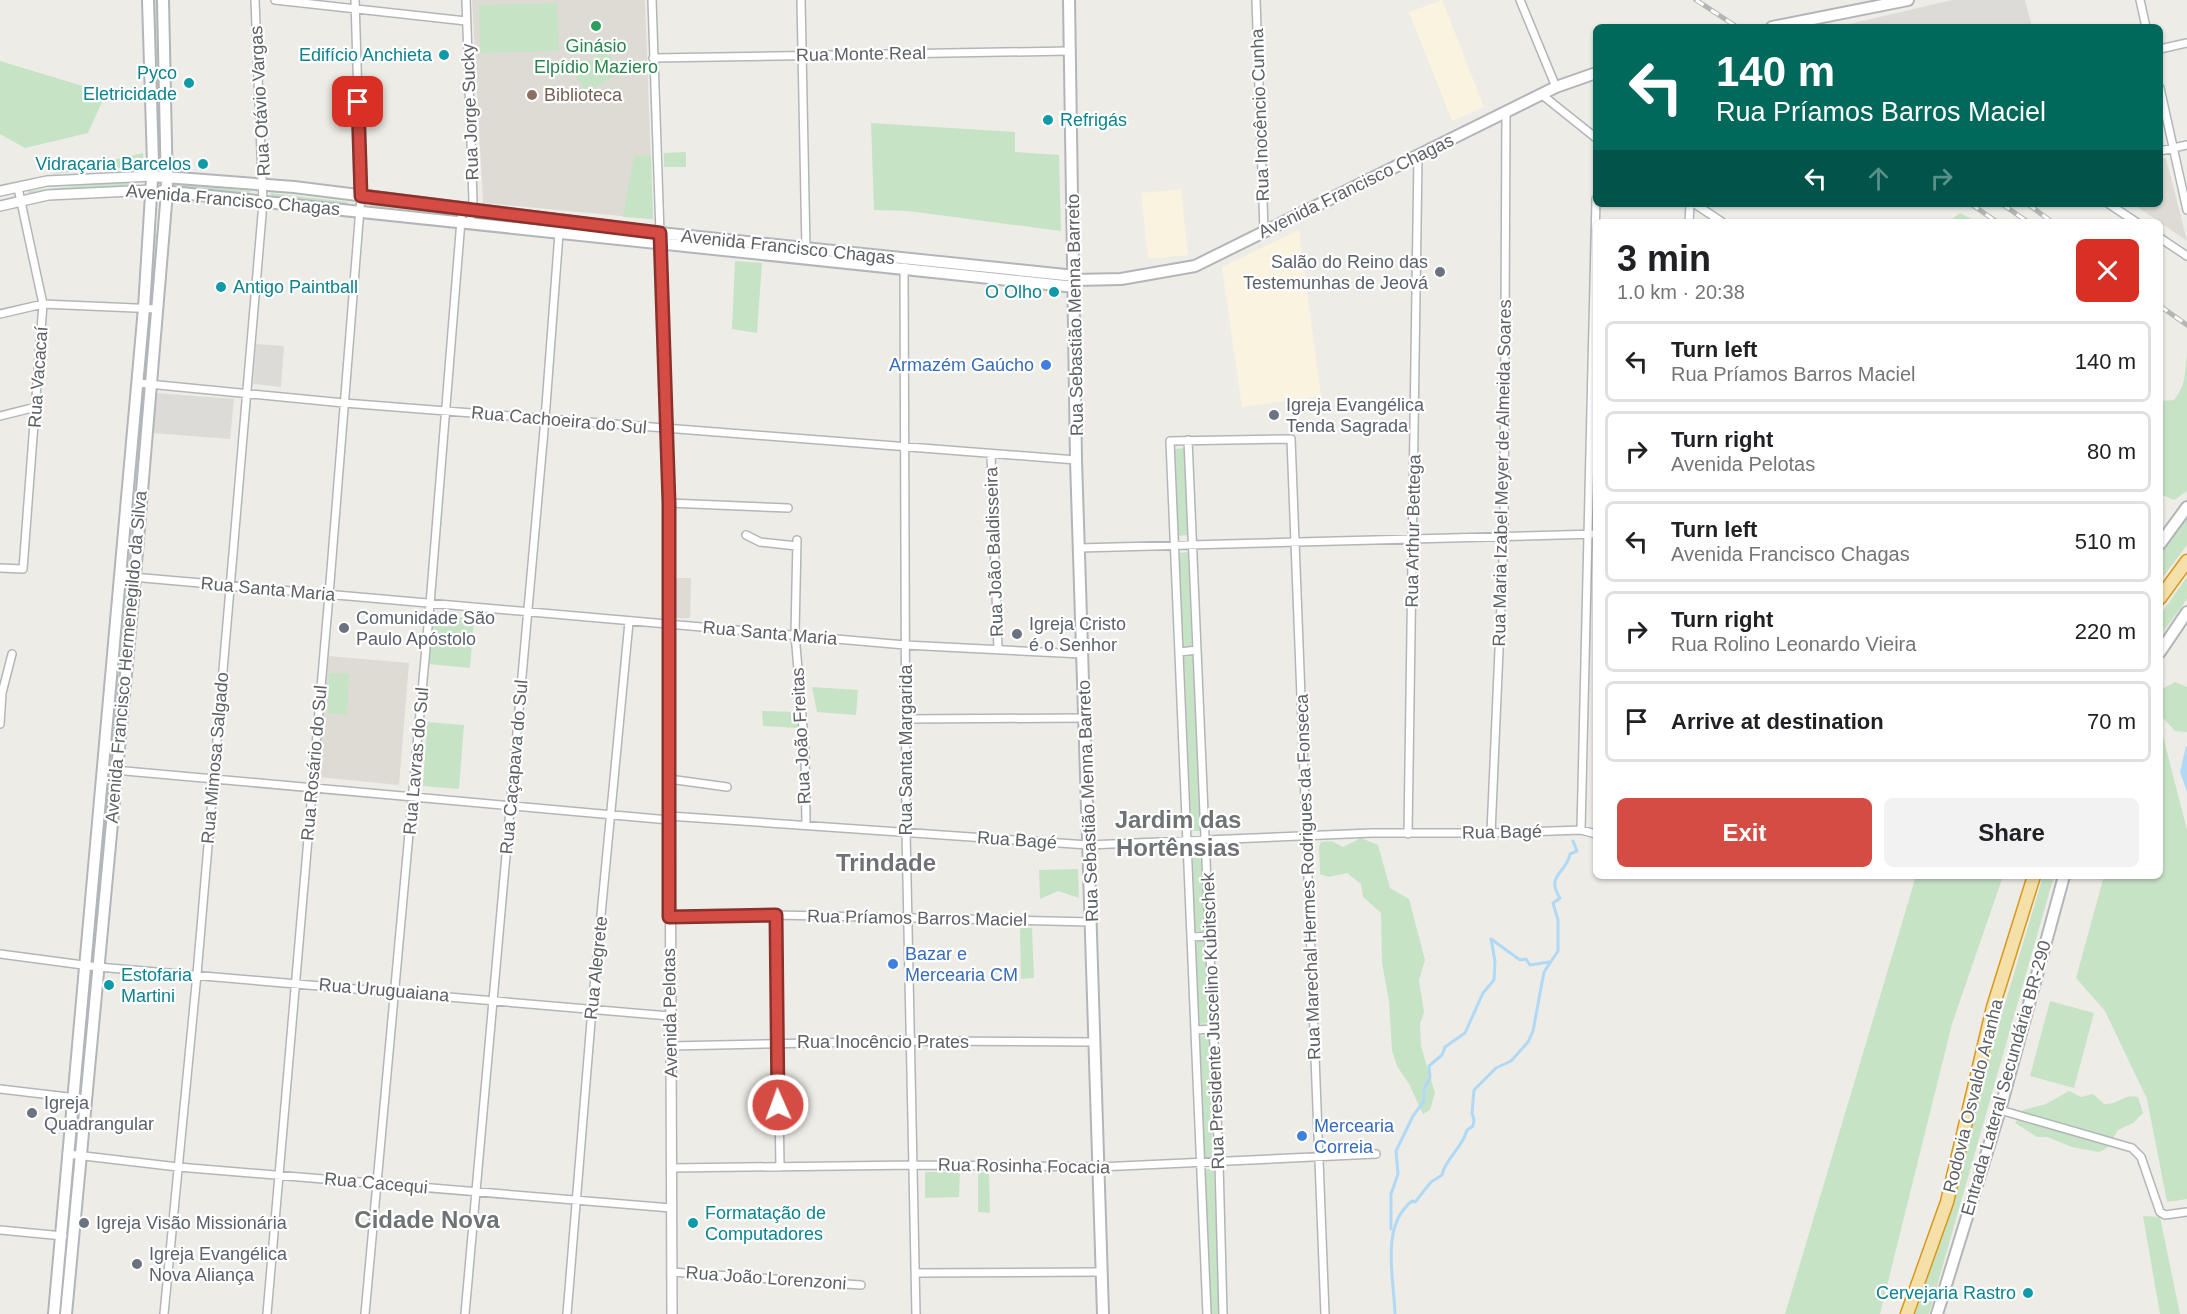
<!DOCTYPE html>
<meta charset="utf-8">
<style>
:root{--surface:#fff;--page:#f2f2f2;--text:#202124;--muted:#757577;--line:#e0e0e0;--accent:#d54c45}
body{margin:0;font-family:Arial,sans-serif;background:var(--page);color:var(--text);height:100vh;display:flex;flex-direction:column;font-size:22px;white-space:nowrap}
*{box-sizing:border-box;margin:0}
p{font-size:20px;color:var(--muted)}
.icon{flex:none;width:33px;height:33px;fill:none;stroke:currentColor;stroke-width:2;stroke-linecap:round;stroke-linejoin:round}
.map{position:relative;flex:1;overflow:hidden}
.side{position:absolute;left:1593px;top:219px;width:570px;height:660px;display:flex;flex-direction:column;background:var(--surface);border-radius:9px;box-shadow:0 2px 4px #0004}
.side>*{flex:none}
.banner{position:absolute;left:1593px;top:24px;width:570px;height:183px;border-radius:9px;box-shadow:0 2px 4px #0004;background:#00695c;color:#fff;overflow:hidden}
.pin{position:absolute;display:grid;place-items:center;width:51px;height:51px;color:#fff;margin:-26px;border-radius:12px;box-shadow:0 3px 9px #0006}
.me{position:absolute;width:66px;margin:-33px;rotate:358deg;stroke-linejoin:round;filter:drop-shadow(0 0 4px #0008)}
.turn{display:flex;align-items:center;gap:21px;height:126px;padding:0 24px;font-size:27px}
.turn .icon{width:78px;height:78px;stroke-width:2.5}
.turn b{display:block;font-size:42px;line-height:51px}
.lanes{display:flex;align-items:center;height:57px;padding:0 24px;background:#0003;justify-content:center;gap:30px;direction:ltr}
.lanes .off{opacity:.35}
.round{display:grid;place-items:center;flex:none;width:63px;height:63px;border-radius:9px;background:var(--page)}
.head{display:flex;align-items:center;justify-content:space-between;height:102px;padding:0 24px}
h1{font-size:36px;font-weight:800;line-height:45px}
.cta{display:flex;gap:12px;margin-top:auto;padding:12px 24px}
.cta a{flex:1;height:69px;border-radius:9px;background:var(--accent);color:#fff;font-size:24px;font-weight:800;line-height:69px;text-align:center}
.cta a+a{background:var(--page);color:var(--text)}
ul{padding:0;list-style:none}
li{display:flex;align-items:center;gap:18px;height:81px;margin:0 12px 9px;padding:0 12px;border:3px solid var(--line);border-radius:9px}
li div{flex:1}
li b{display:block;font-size:22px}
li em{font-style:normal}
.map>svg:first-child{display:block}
</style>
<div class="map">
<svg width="2187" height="1314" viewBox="0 0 2187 1314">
<rect width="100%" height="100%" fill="#eeece6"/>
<path fill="#faf3df" d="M1442 0 1484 107 1452 121 1409 12Z
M1181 189 1188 255 1148 259 1141 193Z
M1299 230 1321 396 1242 407 1222 267Z"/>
<path fill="#dddbd8" d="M1952 0H2025L2032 27H1837Z
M256 344 284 346 281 387 253 384Z
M156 393 234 399 230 439 153 433Z"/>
<path fill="#dedbd5" d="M472 0H645L653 219 483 203Z
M2166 158 2187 241 2133 204H2160V160Z
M675 578H691L690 618H674Z
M329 656 409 663 399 785 318 777Z"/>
<path fill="#c7e3c6" d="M152 0H160L165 162H157Z
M557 3 559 51 480 53 479 5Z
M606 50 620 72 587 93 572 71Z
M0 61 106 93 88 133 25 148 0 134Z
M871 123 1015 132V152L1059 155 1061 231 908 211 874 210Z
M686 152V167H664V153Z
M143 153 144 166 51 174Z
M651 155 653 219 623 217 634 156Z
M132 180V185L29 195 28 191Z
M182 184 250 191 249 196 182 188Z
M271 193 348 202 347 206 270 198Z
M370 203 447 211V216L370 207Z
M1960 213 1977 222H1948Z
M473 214 549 222V228L472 220Z
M153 233 158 234 152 302H147Z
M735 261 762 263 757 333 732 329Z
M2187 355V491L2174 500 2160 494V401L2174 400C2187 383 2184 375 2187 355Z
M138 394H143L129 566 123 565Z
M1184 448 1188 535 1178 536 1175 449Z
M2187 512V545L2160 581V550Z
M1188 552 1192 646H1183L1179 553Z
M2187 577V599L2160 636V615Z
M122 585 127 586 113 758 108 757Z
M433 615 474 619 470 668 429 664Z
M1193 656 1200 831H1191L1184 657Z
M329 673 349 674 347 715 327 713Z
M2175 682 2187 687V732L2175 731 2162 717V689Z
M812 687 858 690 856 715 817 712Z
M762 711 798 712V728L763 726Z
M427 722 464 725 459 789 423 786Z
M2163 736 2187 830V1199L2167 1202 2147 1099 2105 1011 2076 978 2104 876H2160V741Z
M105 783H109L92 956H88Z
M1361 838 1378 845 1390 888 1409 899 1425 960 1419 980 1424 1012 1420 1024 1421 1046 1435 1093 1430 1110 1423 1114 1409 1084 1397 1066 1392 1051 1389 1001 1382 963 1381 913 1363 897 1361 884 1347 873 1329 877 1320 874 1319 846 1321 842 1331 841 1343 847Z
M1192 851H1201L1204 931H1195Z
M1078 869 1079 898 1058 891 1040 899 1039 870Z
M1916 876H2003L1952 1024 1880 1314H1785Z
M2043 876H2054L1929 1314H1915L1950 1206 1984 1074Z
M1020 928H1032L1034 978 1021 979Z
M1205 941 1208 1023 1199 1024 1195 942Z
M87 971 91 972 80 1093H76Z
M2050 1001 2094 1013 2074 1088 2030 1076Z
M1199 1036H1209L1213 1158H1204Z
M2069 1091 2081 1097 2093 1094 2104 1104C2117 1105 2125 1093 2138 1097L2143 1113 2133 1123 2118 1130 2107 1148 2099 1152 2072 1147 2047 1137H2037L2015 1123 2023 1110 2046 1104Z
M1205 1169H1214L1220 1314H1211Z
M925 1172H960L959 1197 925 1198Z
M978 1172 989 1173 990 1213 978 1212Z
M2143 1216 2160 1217 2180 1314H2160Z"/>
<path fill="#afd9f5" d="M2186 746 2187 747V792L2180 772Z"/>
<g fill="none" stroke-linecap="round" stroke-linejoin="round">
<path stroke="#afd9f5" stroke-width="3" d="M1391 1229V1194L1398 1174 1396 1151 1413 1116 1424 1101V1089L1430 1078 1429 1066 1442 1055 1445 1047 1465 1033 1483 993 1494 980 1495 961 1491 939 1520 960 1526 959 1530 965 1549 962
M1395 1314C1394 1278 1380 1226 1412 1201L1415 1202 1431 1182 1442 1175C1446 1157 1462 1149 1467 1130L1473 1126 1474 1120 1472 1113 1474 1090 1496 1068 1511 1061 1528 1042 1533 1031 1544 972 1558 951V920L1553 903 1560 898C1545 875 1567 873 1570 854L1577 851 1573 841"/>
<defs>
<path id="minor" d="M275 0 466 21
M466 0 473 200 470 224
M652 0 660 233
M801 0 806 249
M1256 0 1264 230
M1520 0 1556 87
M2140 0 2146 27
M2160 49 2187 43
M653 58 1070 51
M2160 88 2187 210
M1541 94 1596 138
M2160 151 2187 145
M1695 204 1722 222
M2109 204 2136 222
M1689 222 1690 204
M2160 238 2187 256
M904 267 906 831 916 1314
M0 314 43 304 158 309
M138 383 344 403 1076 460
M0 416 36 407
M1188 440 1219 1163 1223 1314
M991 455 998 649
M669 503 788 508
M746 535 760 542 797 546
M797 540 795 634 805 752 806 824
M1079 548 1596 534
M0 568 23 569 43 304 18 188
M121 576 905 645 1082 654
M1180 652 1197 650
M905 719 1085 718
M0 724 2 693 12 654
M103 769 669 820
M669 779 727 787
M669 816 1088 845 1372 833H1491L1581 830 1596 834
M1581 830 1596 199
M1491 833 1504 536 1506 113
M1408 834 1418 157
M776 915 780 1167
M669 917 776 915 1092 922
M1191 937 1210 936
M0 954 98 967 669 1016
M1195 1030 1214 1029
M670 1046 912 1041 1095 1042
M0 1089 85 1099
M2000 1110 2132 1148 2141 1157 2160 1212 2165 1215 2187 1212
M67 1154 178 1167 671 1208
M671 1168 915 1165 1099 1167 1376 1154
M0 1230 63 1236
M671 1272 861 1285
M916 1273 1102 1272
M164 1314 197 974 263 203 255 0
M267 1314 329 595 361 196 355 0
M365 1314 430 604 462 208
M465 1314 545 419 560 220
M567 1314 592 1009 629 622
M1207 1314 1170 441 1291 439 1325 1314"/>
<path id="tertiary" d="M0 191 47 181 152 176
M0 206 48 195 152 190
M660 237 669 503 672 1314"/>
<path id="secondary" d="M1069 0 1076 460 1103 1314
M1772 27 1908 0
M152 176 294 187 660 233 1075 276
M162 191 1075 287
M1075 280 1121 279 1195 266 1556 87 1596 73
M2160 544 2187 507
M2160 652 2187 612
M54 1314 144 308 153 163 148 0
M66 1314 133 599 167 192 163 0
M1937 1314 2000 1110 2064 876"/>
<path id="trunk" d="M2160 598 2187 561
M1907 1314 1947 1202 1993 1007 2034 876"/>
</defs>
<use href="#minor" stroke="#b3b6b9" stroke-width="10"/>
<use href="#tertiary" stroke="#b3b6b9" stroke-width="12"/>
<use href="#secondary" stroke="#b2b5b9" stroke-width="14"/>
<use href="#trunk" stroke="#d9981b" stroke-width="15"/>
<use href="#minor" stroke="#fff" stroke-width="7"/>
<use href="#tertiary" stroke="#fff" stroke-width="9"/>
<use href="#secondary" stroke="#fff" stroke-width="10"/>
<use href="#trunk" stroke="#f4e0a8" stroke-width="12"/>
<defs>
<path id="rail" d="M1696 0 1737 27
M1971 204 1997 222
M2002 204 2028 222
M2028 204 2052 222
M2160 306 2187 325"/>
</defs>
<use href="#rail" stroke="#b4b5b5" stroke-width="5"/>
<use href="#rail" stroke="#fff" stroke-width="3" stroke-dasharray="9" stroke-linecap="butt"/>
</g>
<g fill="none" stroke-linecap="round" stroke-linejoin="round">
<defs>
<path id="route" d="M358 102 361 196 660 233 669 503V917L776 915 778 1105"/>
</defs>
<use href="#route" stroke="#8a312d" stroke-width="15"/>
<use href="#route" stroke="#d54c45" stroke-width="10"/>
</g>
<circle fill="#2e9e5b" stroke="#fff" stroke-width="2" cx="596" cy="26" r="6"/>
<g fill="#0f9aa8" stroke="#fff" stroke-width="2">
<circle cx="444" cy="55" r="6"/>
<circle cx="189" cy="83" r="6"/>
<circle cx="1048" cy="120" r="6"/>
<circle cx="203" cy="164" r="6"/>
<circle cx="221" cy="287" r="6"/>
<circle cx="1054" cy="292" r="6"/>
<circle cx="109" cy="985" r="6"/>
<circle cx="693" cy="1223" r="6"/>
<circle cx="2028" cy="1293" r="6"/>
</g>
<circle fill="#8d6e63" stroke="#fff" stroke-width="2" cx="532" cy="95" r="6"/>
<g fill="#6b7280" stroke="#fff" stroke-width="2">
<circle cx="1440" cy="272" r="6"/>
<circle cx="1274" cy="415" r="6"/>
<circle cx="344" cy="628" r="6"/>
<circle cx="1017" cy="634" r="6"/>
<circle cx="32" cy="1113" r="6"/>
<circle cx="84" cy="1223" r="6"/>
<circle cx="137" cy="1264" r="6"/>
</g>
<g fill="#3f7fe0" stroke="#fff" stroke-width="2">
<circle cx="1046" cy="365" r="6"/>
<circle cx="893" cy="964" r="6"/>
<circle cx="1302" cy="1136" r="6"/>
</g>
<g text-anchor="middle" stroke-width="4.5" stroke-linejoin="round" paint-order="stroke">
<g font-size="18" fill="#27864d" stroke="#fff">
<text x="596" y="52">Ginásio<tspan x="596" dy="21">Elpídio Maziero</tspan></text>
</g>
<g font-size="18" fill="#5e6165" stroke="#fff">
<text transform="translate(861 54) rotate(-1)" y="6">Rua Monte Real</text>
<text transform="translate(260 101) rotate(-93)" y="6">Rua Otávio Vargas</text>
<text transform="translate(470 112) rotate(-92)" y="6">Rua Jorge Sucky</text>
<text transform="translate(1260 115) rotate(-92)" y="6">Rua Inocêncio Cunha</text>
<text transform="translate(1356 186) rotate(-26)" y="6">Avenida Francisco Chagas</text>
<text transform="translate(233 200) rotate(5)" y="6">Avenida Francisco Chagas</text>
<text transform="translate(788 247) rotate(6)" y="6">Avenida Francisco Chagas</text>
<text transform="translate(1075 315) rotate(-91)" y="6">Rua Sebastião Menna Barreto</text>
<text transform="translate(38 377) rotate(-86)" y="6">Rua Vacacaí</text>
<text transform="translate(559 420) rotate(5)" y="6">Rua Cachoeira do Sul</text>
<text transform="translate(1502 473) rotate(-89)" y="6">Rua Maria Izabel Meyer de Almeida Soares</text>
<text transform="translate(1413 531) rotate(-89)" y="6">Rua Arthur Bettega</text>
<text transform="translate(994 552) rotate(-92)" y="6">Rua João Baldisseira</text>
<text transform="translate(268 589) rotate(5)" y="6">Rua Santa Maria</text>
<text transform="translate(770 633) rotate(5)" y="6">Rua Santa Maria</text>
<text transform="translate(126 657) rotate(-85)" y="6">Avenida Francisco Hermenegildo da Silva</text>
<text transform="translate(801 736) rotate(-93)" y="6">Rua João Freitas</text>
<text transform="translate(906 750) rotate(-90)" y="6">Rua Santa Margarida</text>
<text transform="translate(215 758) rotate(-85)" y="6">Rua Mimosa Salgado</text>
<text transform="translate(416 761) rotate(-85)" y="6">Rua Lavras do Sul</text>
<text transform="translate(314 763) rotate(-85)" y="6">Rua Rosário do Sul</text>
<text transform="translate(514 767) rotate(-85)" y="6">Rua Caçapava do Sul</text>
<text transform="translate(1088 801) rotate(-92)" y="6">Rua Sebastião Menna Barreto</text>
<text transform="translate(1502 832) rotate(-1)" y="6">Rua Bagé</text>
<text transform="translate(1017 840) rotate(4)" y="6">Rua Bagé</text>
<text transform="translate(1308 877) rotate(-92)" y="6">Rua Marechal Hermes Rodrigues da Fonseca</text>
<text transform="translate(917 918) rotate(1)" y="6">Rua Príamos Barros Maciel</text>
<text transform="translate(596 968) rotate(-84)" y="6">Rua Alegrete</text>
<text transform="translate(384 990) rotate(5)" y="6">Rua Uruguaiana</text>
<text transform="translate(670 1013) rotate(-91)" y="6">Avenida Pelotas</text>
<text transform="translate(1213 1021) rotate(-92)" y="6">Rua Presidente Juscelino Kubitschek</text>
<text x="883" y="1048">Rua Inocêncio Prates</text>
<text transform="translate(2006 1078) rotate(-74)" y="6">Entrada Lateral Secundária BR-290</text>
<text transform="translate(1973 1096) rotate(-76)" y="6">Rodovia Osvaldo Aranha</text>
<text transform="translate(1024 1166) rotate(1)" y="6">Rua Rosinha Focacia</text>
<text transform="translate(376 1183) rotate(5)" y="6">Rua Cacequi</text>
<text transform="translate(766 1278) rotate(4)" y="6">Rua João Lorenzoni</text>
</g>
<g font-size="18" fill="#0d838f" stroke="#fff" text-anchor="end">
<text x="432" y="61">Edifício Anchieta</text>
<text x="177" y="79">Pyco<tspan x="177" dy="21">Eletricidade</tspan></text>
<text x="1060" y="126" text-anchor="start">Refrigás</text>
<text x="191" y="170">Vidraçaria Barcelos</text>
<text x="233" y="293" text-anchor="start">Antigo Paintball</text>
<text x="1042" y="298">O Olho</text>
<text x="121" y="981" text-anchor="start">Estofaria<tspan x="121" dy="21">Martini</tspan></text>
<text x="705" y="1219" text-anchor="start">Formatação de<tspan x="705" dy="21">Computadores</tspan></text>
<text x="2016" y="1299">Cervejaria Rastro</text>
</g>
<g font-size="18" fill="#785e54" stroke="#fff" text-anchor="start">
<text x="544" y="101">Biblioteca</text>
</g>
<g font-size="18" fill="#5b616d" stroke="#fff" text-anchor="start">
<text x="1428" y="268" text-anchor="end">Salão do Reino das<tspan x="1428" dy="21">Testemunhas de Jeová</tspan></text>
<text x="1286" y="411">Igreja Evangélica<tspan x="1286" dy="21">Tenda Sagrada</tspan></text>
<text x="356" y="624">Comunidade São<tspan x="356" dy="21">Paulo Apóstolo</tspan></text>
<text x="1029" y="630">Igreja Cristo<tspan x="1029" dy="21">é o Senhor</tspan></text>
<text x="44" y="1109">Igreja<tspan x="44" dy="21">Quadrangular</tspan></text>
<text x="96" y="1229">Igreja Visão Missionária</text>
<text x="149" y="1260">Igreja Evangélica<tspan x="149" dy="21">Nova Aliança</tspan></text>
</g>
<g font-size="18" fill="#366cbe" stroke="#fff" text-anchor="start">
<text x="1034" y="371" text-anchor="end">Armazém Gaúcho</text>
<text x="905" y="960">Bazar e<tspan x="905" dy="21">Mercearia CM</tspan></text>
<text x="1314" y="1132">Mercearia<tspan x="1314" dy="21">Correia</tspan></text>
</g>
<g font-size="24" font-weight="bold" fill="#6f7376" stroke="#fff">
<text x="1178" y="828">Jardim das<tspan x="1178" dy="28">Hortênsias</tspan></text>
<text x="886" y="871">Trindade</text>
<text x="427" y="1228">Cidade Nova</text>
</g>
</g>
</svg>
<div class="pin" style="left:358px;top:102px;background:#d93025"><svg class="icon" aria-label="arrive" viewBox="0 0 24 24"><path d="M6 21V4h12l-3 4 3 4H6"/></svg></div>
<svg class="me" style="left:778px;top:1105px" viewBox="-20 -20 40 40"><circle r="17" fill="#d54c45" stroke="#fff" stroke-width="3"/><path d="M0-11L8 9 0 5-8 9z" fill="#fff"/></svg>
<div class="banner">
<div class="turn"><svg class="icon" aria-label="left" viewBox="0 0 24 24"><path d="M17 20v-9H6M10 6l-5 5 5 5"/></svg><div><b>140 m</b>Rua Príamos Barros Maciel</div></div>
<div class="lanes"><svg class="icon" aria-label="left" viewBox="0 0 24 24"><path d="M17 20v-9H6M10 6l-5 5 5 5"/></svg><svg class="icon off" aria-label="ahead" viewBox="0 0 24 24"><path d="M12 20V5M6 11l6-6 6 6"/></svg><svg class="icon off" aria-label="right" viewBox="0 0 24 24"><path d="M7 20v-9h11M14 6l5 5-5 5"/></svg></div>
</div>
<section class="side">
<div class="head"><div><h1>3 min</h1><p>1.0 km · 20:38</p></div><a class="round" style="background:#d93025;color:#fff"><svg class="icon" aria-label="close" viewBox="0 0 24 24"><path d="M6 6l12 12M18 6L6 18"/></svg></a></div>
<ul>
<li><svg class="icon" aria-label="left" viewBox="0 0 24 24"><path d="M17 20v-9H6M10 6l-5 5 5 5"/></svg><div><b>Turn left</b><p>Rua Príamos Barros Maciel</p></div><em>140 m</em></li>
<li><svg class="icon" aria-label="right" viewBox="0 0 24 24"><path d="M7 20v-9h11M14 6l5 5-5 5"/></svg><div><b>Turn right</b><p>Avenida Pelotas</p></div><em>80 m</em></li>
<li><svg class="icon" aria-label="left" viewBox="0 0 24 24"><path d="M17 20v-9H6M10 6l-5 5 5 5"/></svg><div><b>Turn left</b><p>Avenida Francisco Chagas</p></div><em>510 m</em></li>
<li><svg class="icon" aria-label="right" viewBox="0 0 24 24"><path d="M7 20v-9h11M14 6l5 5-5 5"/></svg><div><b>Turn right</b><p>Rua Rolino Leonardo Vieira</p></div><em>220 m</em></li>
<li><svg class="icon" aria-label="arrive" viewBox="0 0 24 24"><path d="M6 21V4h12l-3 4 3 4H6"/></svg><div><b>Arrive at destination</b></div><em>70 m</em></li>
</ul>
<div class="cta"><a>Exit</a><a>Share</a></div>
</section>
</div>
